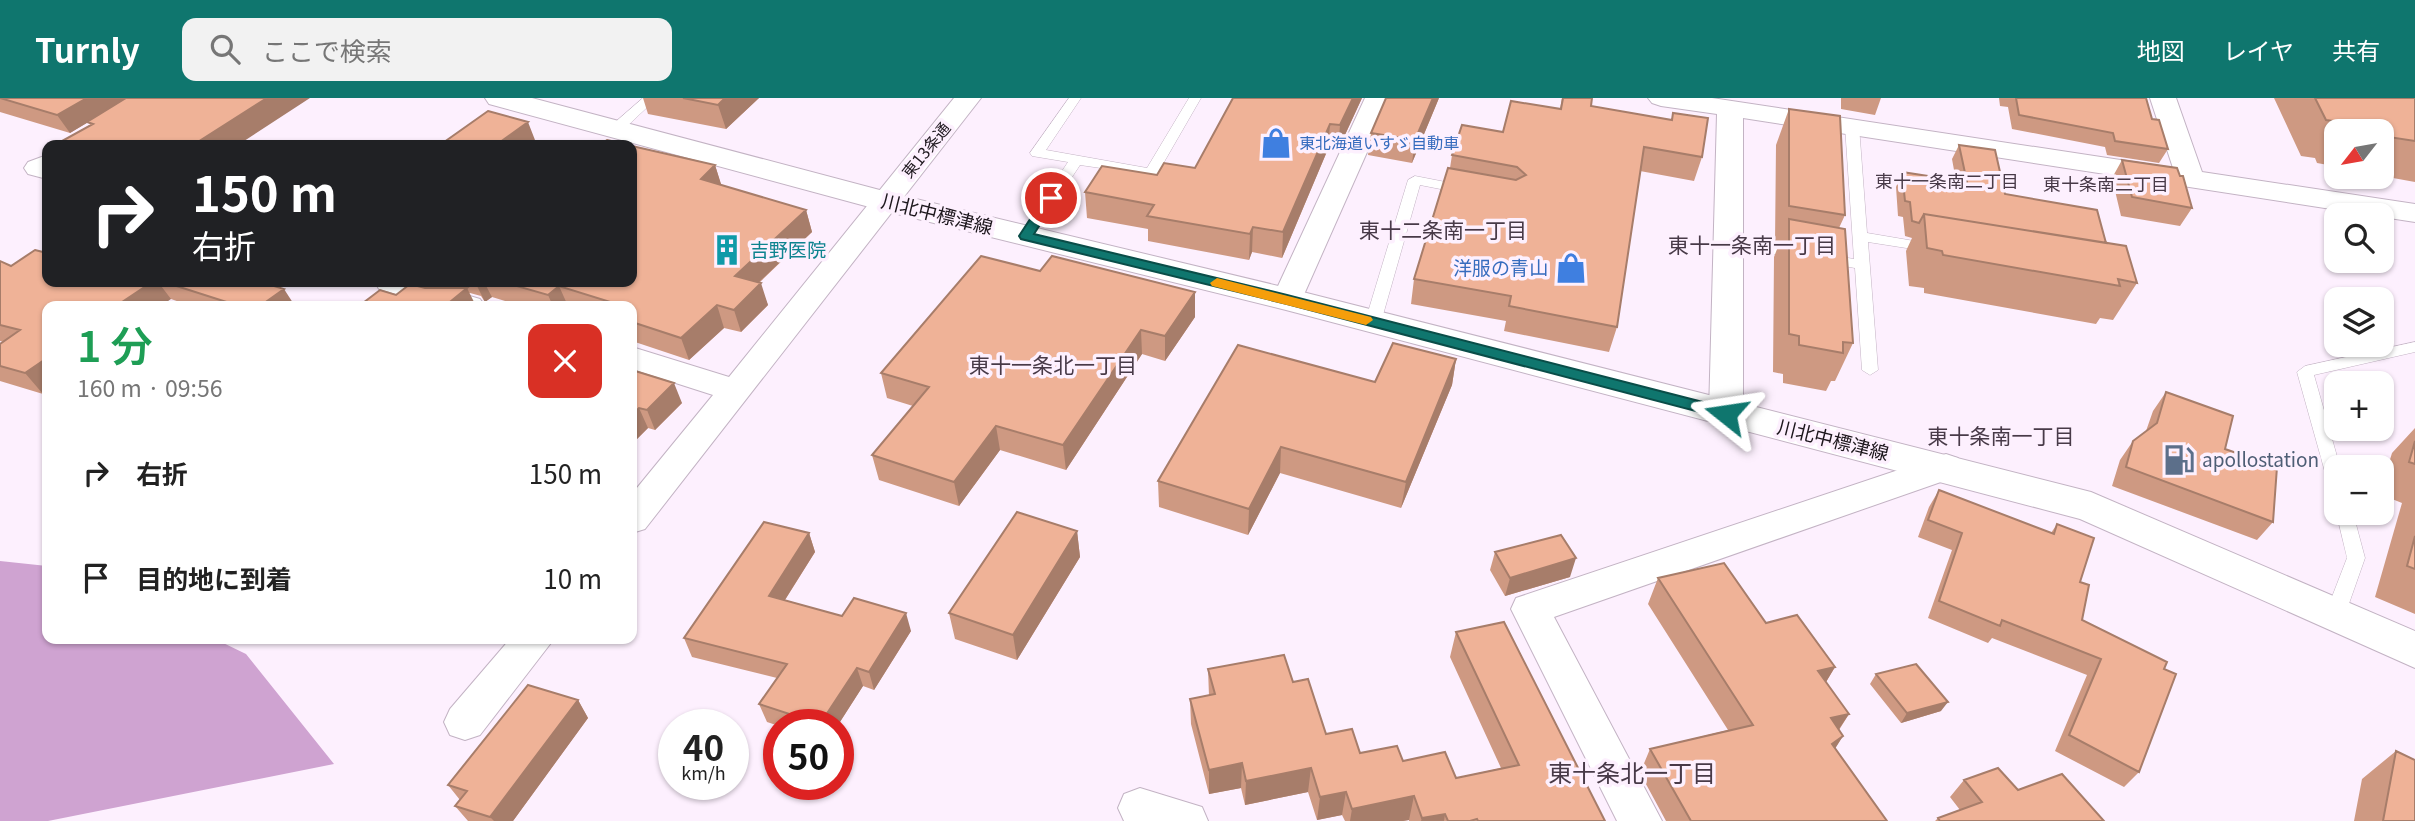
<!DOCTYPE html>
<html lang="ja">
<meta charset="utf-8">
<style>
:root{--surface:#fff;--page:#f2f2f2;--text:#222;--muted:#767676;--accent:#0f766e}
body{margin:0;font-family:Georgia,"Noto Sans JP",serif;background:var(--page);color:var(--text);height:100vh;display:flex;flex-direction:column;font-size:26px;white-space:nowrap}
*{box-sizing:border-box;margin:0}
p{font-size:23px;color:var(--muted)}
.icon{flex:none;width:38px;height:38px;fill:none;stroke:currentColor;stroke-width:2;stroke-linecap:round;stroke-linejoin:round}
.map{position:relative;flex:1;overflow:hidden}
.details{position:absolute;left:42px;top:203px;width:595px;height:343px;display:flex;flex-direction:column;background:var(--surface);border-radius:14px;box-shadow:0 2px 5px #0004}
.details>*{flex:none}
.hud{position:absolute;left:42px;top:42px;width:595px;height:147px;border-radius:14px;box-shadow:0 2px 5px #0004;background:#202124;color:#fff;overflow:hidden}
.needle{width:46px;rotate:239deg}
.buttons{position:absolute;left:2324px;top:21px;display:grid;gap:14px}
.buttons a{display:grid;place-items:center;width:70px;height:70px;border-radius:14px;background:var(--surface);box-shadow:0 2px 5px #0004;font-size:35px}
.speed{position:absolute;left:658px;top:611px;display:flex;gap:14px;font-size:35px;font-weight:700;text-align:center}
.speed>*{display:grid;place-content:center;width:91px;height:91px;border-radius:50%;background:var(--surface);box-shadow:0 2px 5px #0004;line-height:1}
.speed small{font-size:18px;font-weight:400}
.speed .limit{border:10px solid #d22;background:#fff;color:#111}
.pin{position:absolute;display:grid;place-items:center;width:60px;height:60px;color:#fff;margin:-30px;border:4px solid #fff;border-radius:50%;box-shadow:0 2px 7px #0007}
.me{position:absolute;width:77px;margin:-38px;rotate:285deg;stroke-linejoin:round;filter:drop-shadow(0 0 5px #0008)}
.turn{display:flex;align-items:center;gap:24px;height:147px;padding:0 35px;font-size:32px}
.turn .icon{width:91px;height:91px;stroke-width:2.5}
.turn b{display:block;font-size:49px;line-height:60px}
.round{display:grid;place-items:center;flex:none;width:74px;height:74px;border-radius:14px;background:var(--page)}
.headline{display:flex;align-items:center;justify-content:space-between;height:119px;padding:0 35px}
h1{font-size:42px;font-weight:600;line-height:52px;color:#1e9e55}
ul{padding:0;list-style:none}
li{display:flex;align-items:center;gap:21px;height:105px;padding:0 35px}
li div{flex:1}
li b{display:block;font-size:26px}
li em{font-style:normal}
header{display:flex;align-items:center;gap:42px;box-sizing:border-box;height:98px;padding:0 35px;background:var(--accent);color:#fff}
header strong{font-size:33px}
nav{display:flex;gap:38px;margin-inline-start:auto;font-size:24px}
.search{width:490px;height:63px;background:var(--page);display:flex;align-items:center;gap:18px;box-sizing:border-box;padding:0 24px;border-radius:14px;color:var(--muted);font-size:26px}
.map>svg:first-child{display:block}
</style>
<header>
<strong>Turnly</strong>
<div class="search"><svg class="icon" aria-label="search" viewBox="0 0 24 24"><circle cx="10" cy="10" r="6"/><path d="M15 15l6 6"/></svg>ここで検索</div>
<nav><a>地図</a><a>レイヤ</a><a>共有</a></nav>
</header>
<div class="map">
<svg width="2415" height="723" viewBox="0 0 2415 723">
<rect width="100%" height="100%" fill="#fdf0fe"/>
<path fill="#cfa3d1" d="M0 463 47 468V541H215L246 556 334 666 48 723H0Z"/>
<g fill="none" stroke-linecap="round" stroke-linejoin="round">
<defs>
<path id="lane" d="M643 0H657L622 33H612V27Z
M1069 0H1081L1046 52 1147 70 1189 0H1201L1156 78 1080 67 1031 141H1021L1019 138 1068 64 1032 58 1030 55Z
M1852 24 1859 28 1867 135 1932 146 1939 150 1932 154 1868 144 1878 272 1870 277 1862 272 1855 170 1729 148 1722 144 1729 140 1854 161 1845 28Z
M1415 78 1466 88 1473 92 1466 96 1420 87 1381 224 1379 228H1367L1365 224 1408 82Z
M2415 244V254L2314 277 2340 369H2336V393L2330 392 2297 274 2305 268Z
M2336 413 2353 415 2365 460 2345 517 2342 523 2335 525 2328 523 2325 517 2347 460Z"/>
<path id="street" d="M954 0H981L645 431 632 435V396L713 297 632 271V249L729 279Z
M1365 0H1391L1302 201 1298 208 1287 211 1276 208 1272 201Z
M1648 0H1712L2173 70 2150 0H2176L2202 74 2415 106V124L1743 20V315L1738 323 1726 327 1714 323 1709 315 1717 16 1661 8 1652 5Z
M47 57V81L28 76 24 70 28 64Z
M375 184H422L480 201 485 208H436L379 191Z
M1946 356 1958 360 1964 369 1958 378 1554 519 1662 723H1617L1511 511 1516 500Z
M510 541H554L480 637 465 642 450 637 444 624 450 611Z
M1140 690 1202 709 1208 723H1124L1118 710 1124 696Z"/>
<path id="secondary" d="M485 0H532L891 95 1287 190 2091 394 2415 533V570L2080 421 1286 212 873 110 489 6Z"/>
</defs>
<use href="#lane" stroke="#c3b3c4" stroke-width="1"/>
<use href="#street" stroke="#c3b3c4" stroke-width="2"/>
<use href="#secondary" stroke="#c3b3c4" stroke-width="2"/>
<use href="#lane" fill="#fff" fill-rule="evenodd"/>
<use href="#street" fill="#fff" fill-rule="evenodd"/>
<use href="#secondary" fill="#fff" fill-rule="evenodd"/>
</g>
<path fill="#ce9982" d="M0 0 238 47H64L62 43 90 27 88 24 70 35 0 14Z
M643 0H759L726 31 648 16Z
M1233 0H1362L1338 52 1328 51 1282 160 1252 154 1249 162 1148 143V131L1087 120 1085 94 1157 77 1195 70Z
M1439 0 1412 65 1368 57 1371 35Z
M1562 0H1592L1591 8 1702 59 1694 83 1640 73 1617 229 1609 254 1504 233 1506 223 1411 206 1414 181 1450 70 1452 57 1503 34 1560 11Z
M1841 0H1881L1875 17 1841 11Z
M1999 0H2146L2152 21 2168 51 2159 65 2107 57 2105 49 2012 31 2008 9 2000 8Z
M2274 0H2415V84L2382 78V33H2336V71L2330 70 2328 67 2317 65 2315 60 2301 58Z
M1789 11 1845 117 1839 130 1853 245 1835 283H1831L1826 293 1783 285V276L1773 274 1774 159 1779 146 1775 145 1776 47Z
M1959 47 2005 96 2106 145 2137 185 2113 222 2100 220 2096 226 1924 195V190L1909 188 1906 153 1912 140 1905 138 1903 119 1898 118 1896 89 1902 74 1956 83 1952 61Z
M2122 62 2192 110 2180 128 2121 118 2112 80Z
M715 67 721 87 806 112 812 134 759 185 768 207 741 234 724 230 689 262 632 243V208H522L492 199 485 204 481 198 470 195 396 197 425 190H453L445 188 443 184H632Z
M0 163 47 184H261L295 208H191L171 201 47 208 43 296 0 283V246L4 244 0 243Z
M1040 173 1195 194V219L1165 263 1142 256 1066 372 1000 352 959 408 879 382 872 357 913 308 887 300 881 275Z
M1456 261 1452 287 1401 410 1280 375 1248 437 1159 409 1158 383 1375 284Z
M632 272 682 305 655 332 648 330 632 346Z
M2166 294 2225 351 2273 424 2257 442 2112 388 2120 362 2133 343 2146 333 2153 313Z
M2415 330V516L2375 499 2402 405 2382 397V388L2392 355Z
M1939 392 2051 435 2057 426 2080 484 2082 522 2164 571 2139 674 2124 689 2055 653 2087 577 1992 540 1988 545 1928 520 1952 452 1918 439 1929 409Z
M1077 433 1080 459 1017 562 955 541 949 515Z
M809 435 815 454 785 502 842 518 911 533 874 592 863 588 838 627 779 626V628L767 624 759 606 777 580 692 559 684 540Z
M1495 454 1570 479 1505 498 1490 472Z
M1658 480 1766 525 1835 569 1826 584 1849 616 1839 632 1843 638 1835 650 1887 723H1666L1640 675 1650 651 1728 632 1648 506Z
M1456 534 1605 723H1409V722L1403 723H1345L1342 717 1317 722 1308 694 1245 707 1241 690 1209 696 1191 626 1190 601 1209 598 1208 571 1293 584 1326 636 1360 655 1403 663 1456 680 1501 670 1450 559Z
M1876 576 1941 613 1901 625 1870 586Z
M578 602 588 620 513 723H468L455 708 460 702 448 687Z
M2396 653 2415 723H2354L2362 681Z
M1964 682 2018 692 2104 723H1935L1938 720 1960 712 1950 699Z"/>
<path fill="#a77d6a" d="M87 0H129L70 35 57 17Z
M267 0H310L238 47H193Z
M725 0H759L726 31 718 7Z
M1353 0H1362L1338 52 1340 27Z
M1433 0H1439L1412 65 1415 42Z
M528 24 535 42 528 47H496Z
M1330 26 1328 51 1282 160 1283 134Z
M715 67 722 89 701 81Z
M806 112 812 134 742 200 735 178Z
M1253 129 1252 154 1249 162 1250 136Z
M152 184H158L171 201 161 208H116Z
M475 184H484L492 199 485 204Z
M761 185 768 207 741 234 734 212Z
M559 188 568 208H553L548 197Z
M467 190 476 208H445Z
M284 191 295 208H260Z
M1195 194V219L1165 263V238Z
M717 207 724 230 689 262 681 240Z
M1141 232 1142 256 1066 372 1063 347Z
M47 260V293L43 296 25 275Z
M1456 261 1452 287 1401 410 1406 384Z
M674 285 682 305 655 332 647 312Z
M639 310 648 330 632 346V317Z
M996 328 1000 352 959 408 954 384Z
M1281 349 1280 375 1248 437 1249 411Z
M1077 433 1080 459 1017 562 1013 537Z
M809 435 815 454 776 516 769 498Z
M1576 460 1570 479 1505 498 1510 480Z
M906 515 911 533 874 592 869 574Z
M1835 569 1820 594 1818 573Z
M857 570 863 588 838 627 820 626Z
M578 602 588 620 513 723H494L490 719Z
M1948 604 1941 613 1901 625 1907 615Z
M1849 616 1833 640 1831 620Z
M1843 638 1828 662 1832 646Z
M1242 665 1241 690 1209 696V672Z
M1311 670 1308 694 1245 707 1246 683Z
M1346 694 1342 717 1317 722 1320 699Z
M1414 698 1409 722 1403 723H1350L1352 711Z
M1445 716 1444 723H1421L1422 720Z"/>
<path fill="#efb297" stroke="#a77d6a" stroke-width="2" d="M0 0H87L57 17Z
M126 0H267L193 47H75L62 43 93 26 87 24Z
M683 0H725L718 7Z
M1233 0H1353L1340 27 1330 26 1283 134 1253 129 1250 136 1147 118 1154 107 1085 94 1102 68 1157 77 1164 65 1195 70Z
M1386 0H1433L1415 42 1371 35Z
M1563 0H1592L1591 8 1672 22 1673 15 1708 20 1702 59 1644 49 1617 229 1509 208 1511 198 1414 181 1448 70 1516 82 1526 77 1517 69 1452 57 1462 27 1503 34 1511 3 1561 11Z
M2016 0H2146L2152 21 2159 22 2168 51 2115 43 2113 35 2019 17Z
M2315 0H2415V43L2382 38V33H2355L2354 30 2343 29 2340 24 2326 22Z
M1789 11 1840 18 1845 117 1789 108Z
M488 13 528 24 496 47H440Z
M607 42 629 47H600Z
M1959 47 1995 52 2005 96 2097 112 2106 145 1924 116 1919 125 1912 123 1910 104 1905 103 1902 74 1967 84Z
M632 48 715 67 701 81 806 112 735 178 761 185 734 212 717 207 681 240 632 224V208H623L559 188 548 197 503 184H632Z
M2122 62 2177 70 2180 78H2183L2192 110 2132 99Z
M1924 116 2126 148 2137 185 2118 181 2120 188 1943 157 1942 153 1927 150Z
M1789 121 1845 131 1853 245 1843 244V255L1799 247V238L1789 236Z
M35 152 47 155V184H152L116 208H47V260L25 275 0 268V246L20 232 0 227V163L11 168Z
M981 158 1040 173 1052 158 1195 194 1165 238 1141 232 1063 347 996 328 954 384 872 357 929 289 881 275Z
M164 184H261L284 191 260 208H239Z
M410 186 425 190H467L445 208H359L380 192 396 197Z
M307 206 316 208H303Z
M1393 245 1456 261 1406 384 1281 349 1249 411 1158 383 1238 247 1375 284Z
M632 272 674 285 647 312 639 310 632 317Z
M2166 294 2233 318 2225 351 2277 369 2273 424 2126 369 2133 343 2157 325Z
M2415 343V366L2409 364Z
M1939 392 2054 436 2057 426 2094 440 2080 484 2089 487 2082 522 2167 564 2164 571 2176 576 2139 674 2069 637 2101 561 2002 522 2000 528 1939 503 1962 435 1928 422Z
M1017 414 1077 433 1013 537 949 515Z
M764 424 809 435 769 498 842 518 854 500 906 515 869 574 857 570 820 626 759 606 787 566 684 540Z
M1561 437 1576 460 1510 480 1495 454Z
M2415 438V471L2407 468Z
M1724 465 1766 525 1797 517 1835 569 1818 573 1849 616 1831 620 1843 638 1832 646 1887 723H1691L1650 651 1753 627 1658 480Z
M1504 524 1605 723H1478L1477 721 1470 723H1448L1445 716 1422 720 1414 698 1352 711 1346 694 1320 699 1311 670 1246 683 1242 665 1209 672 1190 601 1215 596 1208 571 1284 557 1293 584 1308 581 1326 636 1352 631 1360 655 1397 648 1403 663 1445 654 1456 680 1519 667 1456 534Z
M1916 566 1948 604 1907 615 1876 576Z
M528 587 578 602 490 719 455 708 467 693 448 687Z
M2396 653 2415 662V723H2383Z
M1998 670 2018 692 2062 676 2104 723H1940L1938 720 1982 704 1964 682Z"/>
<path fill="#0f766e" stroke="#0a4d48" stroke-width="2" d="M1051 96 1057 100 1034 136 1287 197 1726 310 1734 316 1726 321 1287 206 1021 141 1019 138 1046 97Z"/>
<path fill="#f59e0b" d="M1217 180 1371 219 1373 222 1366 227 1212 188 1210 185Z"/>
<defs>
<symbol id="shop-bare" viewBox="-9 -9 18 18"><path d="M-5-2.5h2.3a2.7 3.5 0 0 1 5.4 0H5L5.5 6h-11ZM-1.5-2.5h3a1.5 2.3 0 0 0-3 0Z" fill="#3f7fe0" stroke="#fdf0fe" stroke-width="2.5" paint-order="stroke"/></symbol>
<symbol id="building-bare" viewBox="-9 -9 18 18"><path d="M-4-6H4V6H1V3H-1V6H-4ZM-2.5-4.3h1.7v1.8h-1.7ZM.8-4.3h1.7v1.8H.8ZM-2.5-1h1.7V.8h-1.7ZM.8-1h1.7V.8H.8Z" fill="#0f9aa8" stroke="#fdf0fe" stroke-width="2.5" paint-order="stroke"/></symbol>
<symbol id="fuel-bare" viewBox="-9 -9 18 18"><path d="M-5.5-6h7V0h2V4h1.3V-2.5L3-4.5l.8-.8L6-3V5H2.5V1h-1V6h-7ZM-4.2-4.7v3.2H.2V-4.7Z" fill="#5c6f8a" stroke="#fdf0fe" stroke-width="2.5" paint-order="stroke"/></symbol>
</defs>
<g fill-rule="evenodd">
<use href="#shop-bare" x="1254" y="23" width="44" height="44"/>
<use href="#building-bare" x="705" y="130" width="44" height="44"/>
<use href="#shop-bare" x="1549" y="148" width="44" height="44"/>
<use href="#fuel-bare" x="2157" y="340" width="44" height="44"/>
</g>
<g text-anchor="middle" stroke-width="7" stroke-linejoin="round" paint-order="stroke">
<g font-size="16" fill="#366cbe" stroke="#fdf0fe" text-anchor="start">
<text x="1299" y="51">東北海道いすゞ自動車</text>
</g>
<g font-size="16" fill="#1c161c" stroke="#fdf0fe">
<text transform="translate(926 52) rotate(-51)" y="6">東13条通</text>
</g>
<g font-size="18" fill="#483a48" stroke="#fdf0fe">
<text x="1947" y="90">東十一条南二丁目</text>
<text x="2106" y="93">東十条南二丁目</text>
</g>
<g font-size="19" fill="#1c161c" stroke="#fdf0fe">
<text transform="translate(937 116) rotate(14)" y="7">川北中標津線</text>
<text transform="translate(1833 342) rotate(14)" y="7">川北中標津線</text>
</g>
<g font-size="19" fill="#0d838f" stroke="#fdf0fe" text-anchor="start">
<text x="750" y="159">吉野医院</text>
</g>
<g font-size="19" fill="#366cbe" stroke="#fdf0fe" text-anchor="end">
<text x="1548" y="177">洋服の青山</text>
</g>
<g font-size="19" fill="#4e5e75" stroke="#fdf0fe" text-anchor="start">
<text x="2202" y="369">apollostation</text>
</g>
<g font-size="21" fill="#483a48" stroke="#fdf0fe">
<text x="1443" y="140">東十二条南一丁目</text>
<text x="1752" y="155">東十一条南一丁目</text>
<text x="1053" y="275">東十一条北一丁目</text>
<text x="2001" y="346">東十条南一丁目</text>
</g>
<g font-size="24" fill="#483a48" stroke="#fdf0fe">
<text x="1632" y="684">東十条北一丁目</text>
</g>
</g>
</svg>
<div class="buttons">
<a><svg class="needle" viewBox="-14 -14 28 28"><path d="M0-13l5 13h-10z" fill="#e53935"/><path d="M0 13l5-13h-10z" fill="#767676"/></svg></a>
<a><svg class="icon" aria-label="search" viewBox="0 0 24 24"><circle cx="10" cy="10" r="6"/><path d="M15 15l6 6"/></svg></a>
<a><svg class="icon" aria-label="layers" viewBox="0 0 24 24"><path d="M12 4l9 5-9 5-9-5zM3 14l9 5 9-5"/></svg></a>
<a>+</a>
<a>−</a>
</div>
<div class="speed"><div>40<small>km/h</small></div><div class="limit">50</div></div>
<div class="pin" style="left:1051px;top:100px;background:#d93025"><svg class="icon" aria-label="arrive" viewBox="0 0 24 24"><path d="M6 21V4h12l-3 4 3 4H6"/></svg></div>
<svg class="me" style="left:1726px;top:316px" viewBox="-20 -20 40 40"><path d="M0-17L14 15 0 8-14 15z" fill="#0f766e" stroke="#fff" stroke-width="4"/></svg>
<div class="hud">
<div class="turn"><svg class="icon" aria-label="right" viewBox="0 0 24 24"><path d="M7 20v-9h11M14 6l5 5-5 5"/></svg><div><b>150 m</b>右折</div></div>
</div>
<section class="details">
<div class="headline"><div><h1>1 分</h1><p>160 m · 09:56</p></div><a class="round" style="background:#d93025;color:#fff"><svg class="icon" aria-label="close" viewBox="0 0 24 24"><path d="M6 6l12 12M18 6L6 18"/></svg></a></div>
<ul>
<li><svg class="icon" aria-label="right" viewBox="0 0 24 24"><path d="M7 20v-9h11M14 6l5 5-5 5"/></svg><div><b>右折</b></div><em>150 m</em></li>
<li><svg class="icon" aria-label="arrive" viewBox="0 0 24 24"><path d="M6 21V4h12l-3 4 3 4H6"/></svg><div><b>目的地に到着</b></div><em>10 m</em></li>
</ul>
</section>
</div>
